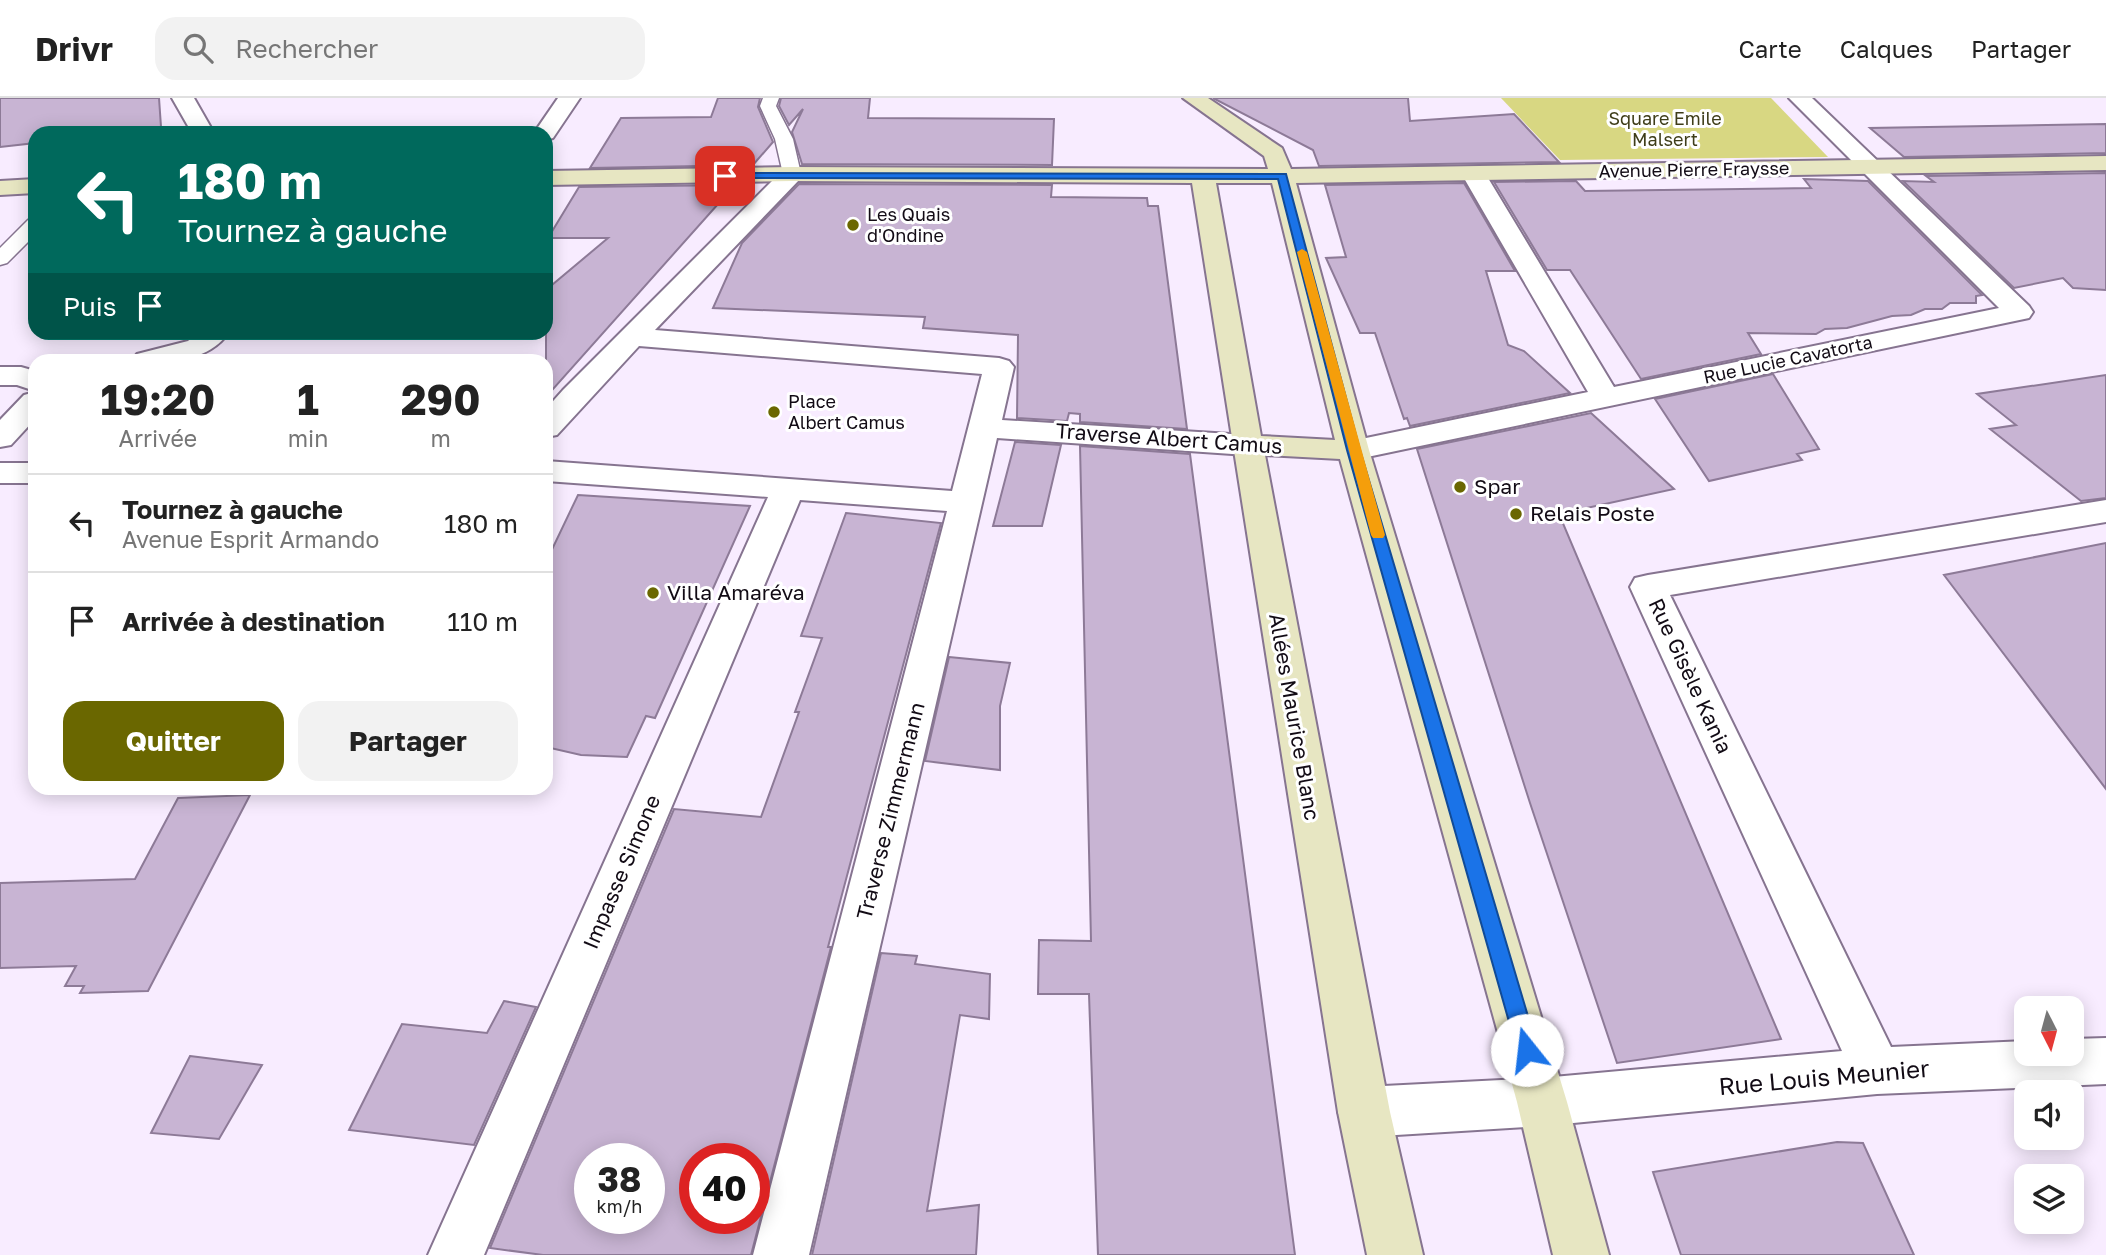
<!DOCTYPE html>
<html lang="fr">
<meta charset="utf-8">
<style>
:root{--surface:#fff;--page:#f2f2f2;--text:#222;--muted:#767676;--line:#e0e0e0;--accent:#6a6700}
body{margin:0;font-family:"Golos Text",sans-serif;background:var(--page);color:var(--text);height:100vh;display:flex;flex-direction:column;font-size:26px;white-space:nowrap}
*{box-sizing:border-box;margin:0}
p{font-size:23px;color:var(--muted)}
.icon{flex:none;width:38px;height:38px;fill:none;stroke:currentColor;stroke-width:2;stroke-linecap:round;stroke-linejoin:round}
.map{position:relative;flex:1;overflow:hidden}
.sheet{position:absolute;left:28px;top:256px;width:525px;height:441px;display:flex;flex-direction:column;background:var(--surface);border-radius:21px;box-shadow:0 4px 18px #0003}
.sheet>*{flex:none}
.guide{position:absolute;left:28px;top:28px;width:525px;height:214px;border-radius:21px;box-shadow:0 4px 18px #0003;background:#00695c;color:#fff;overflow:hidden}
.needle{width:46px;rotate:174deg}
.buttons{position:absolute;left:2014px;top:898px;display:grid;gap:14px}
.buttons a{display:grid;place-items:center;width:70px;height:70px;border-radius:14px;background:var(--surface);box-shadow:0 4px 18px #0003;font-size:35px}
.speed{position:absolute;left:574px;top:1045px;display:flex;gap:14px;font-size:35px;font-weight:700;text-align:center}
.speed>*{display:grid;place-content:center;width:91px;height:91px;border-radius:50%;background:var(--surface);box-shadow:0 4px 18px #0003;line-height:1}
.speed small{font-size:18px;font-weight:400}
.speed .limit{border:10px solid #d22;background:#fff;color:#111}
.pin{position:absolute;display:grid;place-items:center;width:60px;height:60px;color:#fff;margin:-30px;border-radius:14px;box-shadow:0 4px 10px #0006}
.me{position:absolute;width:77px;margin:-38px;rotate:344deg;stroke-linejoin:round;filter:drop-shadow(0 0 5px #0008)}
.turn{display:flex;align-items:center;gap:24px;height:147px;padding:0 35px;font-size:32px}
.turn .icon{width:91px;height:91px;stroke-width:2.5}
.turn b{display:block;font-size:49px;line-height:60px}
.then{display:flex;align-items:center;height:66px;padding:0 35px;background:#0003;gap:14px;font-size:26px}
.eta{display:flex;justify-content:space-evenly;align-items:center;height:119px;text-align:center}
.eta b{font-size:42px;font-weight:700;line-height:49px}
.primary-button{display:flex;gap:14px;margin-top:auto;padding:14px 35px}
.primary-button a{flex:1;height:80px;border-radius:21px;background:var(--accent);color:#fff;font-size:28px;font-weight:700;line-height:80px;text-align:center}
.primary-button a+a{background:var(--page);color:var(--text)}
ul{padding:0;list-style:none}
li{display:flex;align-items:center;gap:21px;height:98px;padding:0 35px;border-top:2px solid var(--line)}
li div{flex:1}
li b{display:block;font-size:26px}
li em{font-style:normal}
header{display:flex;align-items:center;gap:42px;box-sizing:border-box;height:98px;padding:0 35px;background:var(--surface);border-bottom:2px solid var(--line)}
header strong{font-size:33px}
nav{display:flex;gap:38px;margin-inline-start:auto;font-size:24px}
.search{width:490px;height:63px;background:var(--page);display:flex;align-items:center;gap:18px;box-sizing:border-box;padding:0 24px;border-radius:21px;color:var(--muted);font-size:26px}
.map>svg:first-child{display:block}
</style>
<header>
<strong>Drivr</strong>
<div class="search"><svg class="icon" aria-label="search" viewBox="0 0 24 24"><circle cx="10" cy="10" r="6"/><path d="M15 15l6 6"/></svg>Rechercher</div>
<nav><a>Carte</a><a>Calques</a><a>Partager</a></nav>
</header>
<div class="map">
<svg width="2106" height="1157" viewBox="0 0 2106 1157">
<rect width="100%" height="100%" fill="#f8ecff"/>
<path fill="#d8d782" d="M1501 0H1771L1828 59 1560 62Z"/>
<path fill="#c8b4d3" stroke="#8d7a97" stroke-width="2" fill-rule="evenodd" d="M0 0H159L161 29 113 35H35V45L0 49Z
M718 0H760L758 9 773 44 753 67 590 70 621 20 711 19Z
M781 0H870L868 20 1054 21 1052 67 802 66 792 34 803 11 789 27 779 8Z
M1213 0H1408L1410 23 1514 16 1559 64 1319 68 1313 52Z
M2106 26V55L1904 59 1870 30Z
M2106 75V192L2073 190 2063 180 2014 190 1903 83 1934 84 1926 78Z
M1804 81 1868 83 1982 197 1976 198V205H1950L1942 211H1925L1911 217 1892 218 1847 230 1825 231 1816 236 1748 235 1761 256 1641 281 1570 172H1547L1494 84 1576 83 1585 93 1811 90Z
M1464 85 1515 173H1486L1508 247 1524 253 1570 295 1410 328 1407 320 1404 321 1375 235H1360L1326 160 1346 159 1325 87Z
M799 86 1052 87 1051 99 1147 100 1148 108H1158L1187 331 1080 324V316L1069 315 1067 323 1017 320 1018 237 923 230 925 219 713 210 742 145Z
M735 87 546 299V192L608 140H548L579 89Z
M1773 276 1819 351 1797 356 1802 362 1709 383 1655 301Z
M2106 277V400L2081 403 1990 331 2016 327 1977 296Z
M1591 315 1674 391 1559 416 1781 941 1617 965 1530 705 1417 351Z
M1015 344 1061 347 1042 428H993Z
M1080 348 1190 356 1295 1157H1098L1089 896H1038L1039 842 1091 843Z
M578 397 750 408 655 620 646 618 627 659 581 657 546 649V464Z
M846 415 941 425 828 849H831L751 1157H543L490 1150 674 711 761 719 799 614H795L822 540 801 538ZM590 1060H649V1120H590ZM695 1060H754V1120H695Z
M2106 445V691L1944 477Z
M949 559 1010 565 1000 608V672L925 663Z
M250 697 148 893 80 895 84 888H65L76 868 0 870V785L135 781 178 700Z
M881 855 917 858 915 866 990 876 989 921 960 917 927 1113 979 1107 976 1157H812Z
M504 903 536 909 474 1047 349 1032 402 926 487 935Z
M190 958 262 967 219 1041 151 1035Z
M1837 1044 1863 1045 1914 1157H1681L1653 1074Z"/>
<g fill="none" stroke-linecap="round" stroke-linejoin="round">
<defs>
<path id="lane" d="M763 0H779L776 8 793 41 801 76 798 80 792 82 783 76 775 41 760 8Z
M35 120V137L7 165 0 167V150L28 122Z"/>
<path id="street" d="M172 0H194L214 35H192Z
M558 0H580L553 40 546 42V35H534Z
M1789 0H1812L2029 208 2033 214 2029 220 1353 362 1342 359 1337 352 1342 345 1588 294 1461 75 1465 70H1481L1485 75 1614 289 1999 210Z
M792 69 800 71 804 76 800 81 655 232 999 260 1009 263 1014 269 1002 322 1247 337 1258 340 1263 347 1258 354 1247 357 997 340 809 1157H753L947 413 800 402 484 1157H428L768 399 546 383V363L952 393 982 276 639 248 557 337 546 339V311L563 292 784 71Z
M197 234H229C208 265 166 265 132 262L137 256 188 243Z
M0 269H21L35 273V293L17 287H0Z
M35 294V321L11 347 0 349V322L24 297Z
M0 365H35V385H0Z
M2106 402V424L1670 497 1891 949 2026 943V956H2072V941L2106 940V986L1877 996 1542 1028 1364 1039 1346 1031 1338 1014 1346 997 1364 989 1542 980 1842 953 1630 489 1635 480 1648 477Z"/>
<path id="secondary" d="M1183 0H1208L1282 50 1291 71 2106 58V72L1296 85 1369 352 1567 1004 1609 1157H1553L1517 1004 1340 361 1265 357 1390 1014 1423 1157H1367L1338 1014 1192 85 792 83 546 87V73L792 69 1268 71 1264 58ZM1216 85H1272L1335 342 1261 338Z
M35 81V95L0 97V83Z"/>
</defs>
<use href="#lane" stroke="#867490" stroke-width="3"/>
<use href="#street" stroke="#867490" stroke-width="4"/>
<use href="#secondary" stroke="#867490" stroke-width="4"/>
<use href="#lane" fill="#fff" fill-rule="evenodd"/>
<use href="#street" fill="#fff" fill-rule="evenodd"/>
<use href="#secondary" fill="#e7e6c2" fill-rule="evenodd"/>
</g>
<path fill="#1a73e8" stroke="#114b97" stroke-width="2" d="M721 75 1286 76 1360 352 1538 952 1535 959 1527 961 1520 959 1517 952 1347 352 1278 81 725 80 720 78Z"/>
<path fill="#f59e0b" d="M1302 151 1307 154 1385 437 1383 440H1373L1371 437 1297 154Z"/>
<g fill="#6a6700" stroke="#fff" stroke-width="2.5">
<circle cx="853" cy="127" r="7"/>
<circle cx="774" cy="314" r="7"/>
<circle cx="1460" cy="389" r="7"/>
<circle cx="1516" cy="416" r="7"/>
<circle cx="653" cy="495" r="7"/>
</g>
<g text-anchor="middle" stroke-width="6" stroke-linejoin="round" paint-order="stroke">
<g font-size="18" fill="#3e3d19" stroke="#fff">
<text x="1665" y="27">Square Emile<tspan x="1665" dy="21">Malsert</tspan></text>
</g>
<g font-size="18" fill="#120b15" stroke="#fff">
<text transform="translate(1694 72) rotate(-1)" y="6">Avenue Pierre Fraysse</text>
<text transform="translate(1788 262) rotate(-12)" y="6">Rue Lucie Cavatorta</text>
</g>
<g font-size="18" fill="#120b15" stroke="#fff" text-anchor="start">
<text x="867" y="123">Les Quais<tspan x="867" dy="21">d'Ondine</tspan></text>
<text x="788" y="310">Place<tspan x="788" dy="21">Albert Camus</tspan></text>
</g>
<g font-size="21" fill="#120b15" stroke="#fff">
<text transform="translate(1169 341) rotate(4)" y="7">Traverse Albert Camus</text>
<text transform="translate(1690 578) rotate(65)" y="7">Rue Gisèle Kania</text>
<text transform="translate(1294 619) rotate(80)" y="7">Allées Maurice Blanc</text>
<text transform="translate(891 713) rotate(-76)" y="7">Traverse Zimmermann</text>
<text transform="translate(622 774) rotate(-67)" y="7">Impasse Simone</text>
</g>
<g font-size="21" fill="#120b15" stroke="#fff" text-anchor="start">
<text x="1474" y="396">Spar</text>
<text x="1530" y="423">Relais Poste</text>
<text x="667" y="502">Villa Amaréva</text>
</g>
<g font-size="24" fill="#120b15" stroke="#fff">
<text transform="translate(1824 980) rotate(-5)" y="8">Rue Louis Meunier</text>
</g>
</g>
</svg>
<div class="buttons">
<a><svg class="needle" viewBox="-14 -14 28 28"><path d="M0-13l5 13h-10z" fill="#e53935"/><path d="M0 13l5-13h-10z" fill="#767676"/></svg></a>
<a><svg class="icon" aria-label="sound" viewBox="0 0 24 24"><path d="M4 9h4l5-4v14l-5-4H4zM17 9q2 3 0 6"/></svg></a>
<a><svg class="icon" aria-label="layers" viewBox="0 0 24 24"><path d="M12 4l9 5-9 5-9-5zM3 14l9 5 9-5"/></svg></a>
</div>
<div class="speed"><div>38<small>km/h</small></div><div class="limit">40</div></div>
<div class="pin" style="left:725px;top:78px;background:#d93025"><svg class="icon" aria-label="arrive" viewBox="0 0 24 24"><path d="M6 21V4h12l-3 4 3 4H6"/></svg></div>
<svg class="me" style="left:1527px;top:952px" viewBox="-20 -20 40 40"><circle r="19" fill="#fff"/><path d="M0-13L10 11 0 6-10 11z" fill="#1a73e8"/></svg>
<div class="guide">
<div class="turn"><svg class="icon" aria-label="left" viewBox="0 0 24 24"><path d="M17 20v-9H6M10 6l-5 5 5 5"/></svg><div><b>180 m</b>Tournez à gauche</div></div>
<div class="then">Puis<svg class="icon" aria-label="arrive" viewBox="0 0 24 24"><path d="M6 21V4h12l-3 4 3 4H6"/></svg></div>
</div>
<section class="sheet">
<div class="eta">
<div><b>19:20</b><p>Arrivée</p></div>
<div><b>1</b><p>min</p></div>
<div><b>290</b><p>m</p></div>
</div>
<ul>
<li><svg class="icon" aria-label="left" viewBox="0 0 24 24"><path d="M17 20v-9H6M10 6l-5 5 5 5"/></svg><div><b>Tournez à gauche</b><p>Avenue Esprit Armando</p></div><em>180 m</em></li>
<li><svg class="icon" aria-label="arrive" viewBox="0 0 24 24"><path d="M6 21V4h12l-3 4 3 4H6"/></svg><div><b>Arrivée à destination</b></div><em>110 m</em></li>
</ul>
<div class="primary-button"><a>Quitter</a><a>Partager</a></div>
</section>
</div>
